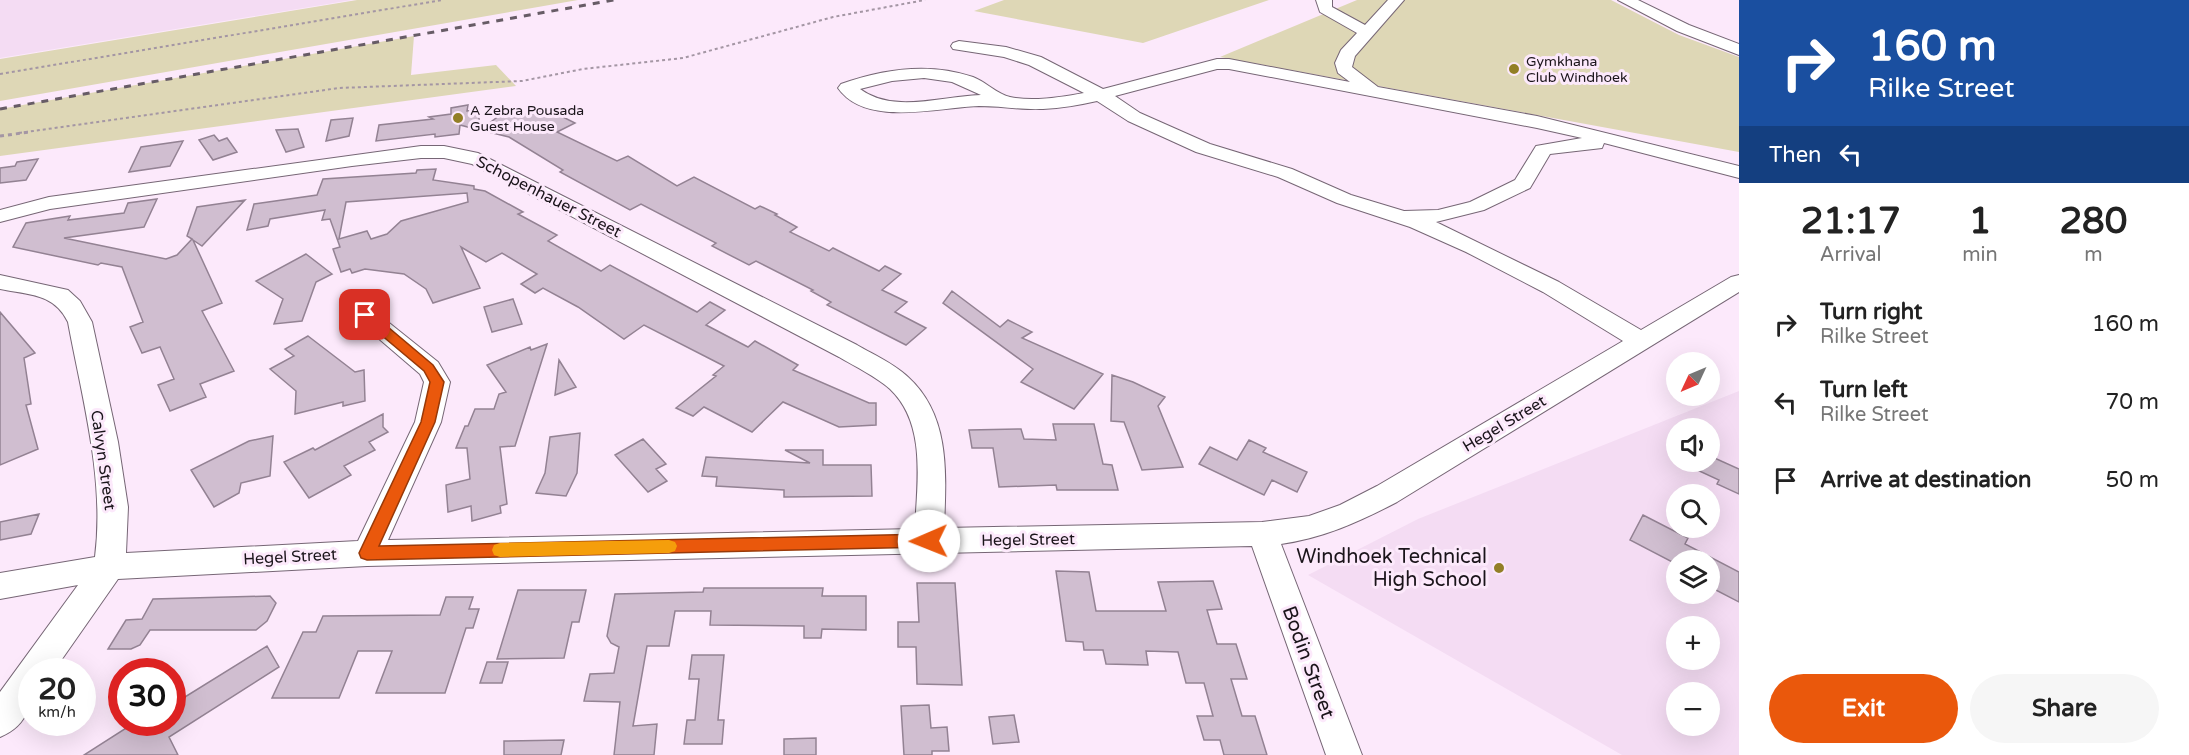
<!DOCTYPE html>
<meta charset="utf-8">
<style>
:root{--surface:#fff;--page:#f6f6f6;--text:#222;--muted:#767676;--accent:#ea580c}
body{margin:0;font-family:"Varela Round",sans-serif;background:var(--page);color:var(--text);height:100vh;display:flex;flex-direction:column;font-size:22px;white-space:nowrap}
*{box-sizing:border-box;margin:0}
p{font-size:20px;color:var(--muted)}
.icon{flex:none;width:33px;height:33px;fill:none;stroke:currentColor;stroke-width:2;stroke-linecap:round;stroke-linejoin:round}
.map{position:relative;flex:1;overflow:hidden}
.details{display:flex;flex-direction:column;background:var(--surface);width:450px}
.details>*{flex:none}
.top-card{background:#1a4fa0;color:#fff;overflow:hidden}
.needle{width:39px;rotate:226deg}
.controls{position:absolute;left:1666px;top:352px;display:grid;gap:12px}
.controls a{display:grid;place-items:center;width:54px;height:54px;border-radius:50%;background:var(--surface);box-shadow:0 6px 24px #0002;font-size:30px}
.speed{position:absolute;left:18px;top:658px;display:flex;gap:12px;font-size:30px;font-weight:700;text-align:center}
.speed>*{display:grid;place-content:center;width:78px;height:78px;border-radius:50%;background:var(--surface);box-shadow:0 6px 24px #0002;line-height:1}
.speed small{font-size:15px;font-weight:400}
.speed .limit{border:9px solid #d22;background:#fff;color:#111}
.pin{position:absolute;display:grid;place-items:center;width:51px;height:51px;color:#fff;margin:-26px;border-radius:12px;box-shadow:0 3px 9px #0006}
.me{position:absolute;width:66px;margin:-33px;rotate:269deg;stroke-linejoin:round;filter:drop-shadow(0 0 4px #0008)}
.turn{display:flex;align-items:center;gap:21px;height:126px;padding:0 30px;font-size:27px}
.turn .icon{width:78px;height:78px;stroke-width:2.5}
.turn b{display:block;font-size:42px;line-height:51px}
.then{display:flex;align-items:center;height:57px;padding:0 30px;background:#0003;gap:12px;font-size:22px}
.eta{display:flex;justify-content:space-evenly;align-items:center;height:102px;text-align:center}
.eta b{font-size:36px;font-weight:800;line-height:42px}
.primary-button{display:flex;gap:12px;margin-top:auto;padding:12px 30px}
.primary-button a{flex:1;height:69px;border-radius:36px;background:var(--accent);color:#fff;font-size:24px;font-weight:800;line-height:69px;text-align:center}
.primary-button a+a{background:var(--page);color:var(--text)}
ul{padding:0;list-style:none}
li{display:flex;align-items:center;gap:18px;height:78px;padding:0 30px}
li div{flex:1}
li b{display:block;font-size:22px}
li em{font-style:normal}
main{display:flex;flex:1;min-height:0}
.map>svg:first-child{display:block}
</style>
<main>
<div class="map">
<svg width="1739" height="755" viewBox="0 0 1739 755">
<rect width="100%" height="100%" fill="#fce9fb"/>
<path fill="#f4dcf3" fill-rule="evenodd" d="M0 0H352L0 58Z
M1739 391V755H1622L1308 575 1418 519ZM1677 429H1710V462H1677ZM1677 495H1710V528H1677ZM1677 561H1710V594H1677ZM1677 627H1710V660H1677ZM1677 693H1710V726H1677Z"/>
<path fill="#ded7b6" d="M357 0H578L0 101V59Z
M1004 0H1269L1143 43 974 11Z
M1357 0H1611L1679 35 1739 57V152L1220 57Z
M414 36 411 75 496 65 516 86 0 156V109Z"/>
<path fill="#d0bed0" stroke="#938293" stroke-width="1.5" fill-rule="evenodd" d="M468 105 467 111 479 110V130L460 125 459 134 435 137V134L376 141 379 125 433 119 429 117 451 114V108Z
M545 108 575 123 557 132 617 161 628 156 677 186 694 177 755 209 760 206 777 214 775 215 797 227 790 232 829 251 833 248 879 271 885 266 901 274 882 290 907 302 895 312 926 328 906 345 827 305 831 302 811 291 813 290 756 261 749 265 712 246 716 243 641 204 630 210 560 172 563 170 509 137 480 130 507 110 529 115Z
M353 118 349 136 326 141 331 120Z
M298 129 304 147 286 152 276 130Z
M214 135 219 141 227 138 237 152 213 160 199 140Z
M183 141 170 166 129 172 141 147Z
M38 159 26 180 0 183V168L15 166 17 162Z
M436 169 433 180 474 186V189L485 191 523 212 518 214 557 235 548 241 601 271 610 265 697 312 710 302 725 310 706 325 748 347 755 341 798 365 793 370 869 403H876V425L839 427 783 402 752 432 704 407 693 416 676 408 716 376 713 375 724 366 644 325 624 339 578 307 543 288 535 293 521 284 537 274 502 253 486 262 461 247 480 288 433 303 426 289 404 274 365 269 352 273 350 269 341 272 333 249 340 247 330 219 322 220 325 210 270 219 268 226 247 230 254 204 317 195 323 179 416 173 417 170ZM467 193 468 202 401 221 387 234 371 239 367 231 339 239 346 202Z
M157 199 144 227 64 238 166 259 177 255 192 239 187 236 197 207 245 200 202 246 193 240 222 303 202 311 234 371 200 384 206 397 170 411 158 385 174 379 160 347 142 353 130 327 143 322 122 267 101 263 98 265 13 247 26 223 70 216 68 220 124 213 128 203Z
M306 254 332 274 316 282 302 321 274 324 283 299 256 281Z
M952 291 1000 327 1008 320 1032 332 1022 338 1103 374 1074 409 1021 382 1033 369 943 303Z
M513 299 522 324 492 332 484 307Z
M0 312 35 353 24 358 31 404 26 405 38 449 0 465Z
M308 336 355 372 364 370 365 401 343 406V402L295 414 296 391 270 369 294 356 285 349Z
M547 344 515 446 500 447 507 504 500 506 501 513 472 521 471 506 448 512 446 485 470 479 467 448H456L465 426H468L475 409H494L499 394 506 392 487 365 530 347 531 350Z
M559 360 576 387 555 395Z
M1112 375 1133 382 1165 397 1158 406 1183 467 1142 470 1124 422 1111 421Z
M383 414V427L388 432 369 442 375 450 344 466 351 475 309 498 284 462 313 448 315 450Z
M1053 424H1094L1103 464 1112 465 1118 490H1057L1056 485 999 487 993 448H972L969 430 1021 429 1024 439 1056 440Z
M580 433 577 473 566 496 536 493 545 473 550 437Z
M273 436 270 476 241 483 239 493 214 507 191 470 249 441Z
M643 439 666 464 656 469 667 481 648 492 615 455Z
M1249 440 1266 448 1263 452 1307 472 1297 492 1272 480 1264 495 1199 464 1210 447 1237 460Z
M785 450H823V465H871L872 496 784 497V490L716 486 717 477 702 476 706 457 810 463Z
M1710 456 1739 469V494L1717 484 1719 480 1680 462H1710Z
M39 514 31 534 0 540V522Z
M1643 515 1688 538 1685 544 1739 572V602L1710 587V561H1677L1676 564 1630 540Z
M1056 571 1089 572 1096 611H1166L1158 582 1213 581 1222 609 1207 610 1217 644H1236L1247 679H1231L1242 716H1255L1267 755H1224L1220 740H1204L1197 716H1213L1204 683H1186L1178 652 1146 651 1148 665 1106 664 1103 650H1084L1083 642 1066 641Z
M917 583H955L962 685 917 684 916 647H898V622H919Z
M704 588H823L822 596H866V630L822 629 821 638H804V626L710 625 711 611H675L669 646H647L633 726 657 724 654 755H614L620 702 584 701 590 674 614 673 619 647 611 643 607 636 615 594 703 592Z
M518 590H586L579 622H572L564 658 497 659Z
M270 596 276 603 267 621 256 630H150L140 645 131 649H108L126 620 142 619 153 599Z
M446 597H473L469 609H479L473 628H466L445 693H376L392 651H358L339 698H272L303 632H316L323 616 440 615Z
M267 646 279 667 169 737 178 755H84L134 723H172V705Z
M692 655H724L718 720H724L722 744H684L687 720H695L699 679H689Z
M487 662H508L502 683H480Z
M929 705 931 728 947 727 949 751H932V755H904L901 706Z
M1014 715 1019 742 993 744 989 717Z
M816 738V755H784V739Z
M564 740 561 755H504V741Z"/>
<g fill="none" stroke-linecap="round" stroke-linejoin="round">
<defs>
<path id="minor" d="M1316 0H1332V7L1365 25 1388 0H1404L1355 56 1352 67 1378 87 1537 116 1739 166V178L1604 143 1602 148 1550 154 1530 188 1484 210 1436 222 1559 282 1641 330 1731 277 1739 275V292L1397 502C1359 522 1323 538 1281 544L1362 755H1326L1252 546 367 566 118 579 53 672H32C32 701 31 724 0 737V692L78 585 0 599V573L95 557C105 479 82 398 68 322 54 293 29 295 0 289V275L68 290 80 301 92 322 118 442 128 507 126 553 358 541 415 422 424 382 420 374 357 320 353 315 357 310 365 307 373 310 438 362 450 382 441 422 388 540 915 529C917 483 927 424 890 389 875 376 856 367 839 357L472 164 444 158H421L352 166 50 209 0 222V210L49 197 421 146H444L478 153 857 345C874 355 893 363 908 377 951 416 946 475 944 528L1262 522 1309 516 1340 505 1377 486 1623 341 1543 292 1466 252 1410 227 1337 203 1278 177 1196 152 1128 121 1097 101C1080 105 1061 108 1043 109 1021 110 1000 106 979 106 939 107 866 128 838 88L841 84C883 69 929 62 973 77 986 82 997 94 1010 97 1033 102 1061 97 1084 93L1029 65 1004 57 953 49 951 46 953 43 959 41 1006 47 1041 57 1103 89 1217 59H1229L1350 82 1338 73 1335 63 1341 50 1357 33 1320 12ZM1217 69H1229L1537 128 1582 138 1536 146 1515 180 1470 202 1438 210 1404 211 1351 195 1292 169 1210 144 1140 113 1115 96ZM924 78 952 82 981 95C942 96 894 114 860 89L892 81Z
M1618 0H1638L1689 25 1739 44V55L1677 31Z"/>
</defs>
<use href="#minor" stroke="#766675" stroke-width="2"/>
<path stroke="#a496a4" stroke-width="2" stroke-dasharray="3 3" stroke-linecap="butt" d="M0 74 442 0
M19 133 339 88 522 81 583 69 683 58 833 17 925 0"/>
<path stroke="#a496a4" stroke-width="3" stroke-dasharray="4 4" stroke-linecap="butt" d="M0 136 30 132"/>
<use href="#minor" fill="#fff" fill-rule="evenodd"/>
<path stroke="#675c66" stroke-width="3" stroke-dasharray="7 7" stroke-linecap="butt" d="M0 109 614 0"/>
</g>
<path fill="#ea580c" stroke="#983908" stroke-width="1.5" d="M365 311 370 312 433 365 444 382 435 422 379 546 929 534 935 536 937 541 935 545 929 547 367 560 361 558 359 553 421 422 430 382 424 371 361 318 359 315Z"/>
<path fill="#f59e0b" d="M669 540 675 542 677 546 675 551 669 553 500 557 494 555 492 550 494 545 500 543Z"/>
<g fill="#927f26" stroke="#fce9fb" stroke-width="2">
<circle cx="1514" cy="69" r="6"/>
<circle cx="458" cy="118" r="6"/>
<circle cx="1499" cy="568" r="6"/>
</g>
<g text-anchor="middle" stroke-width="6" stroke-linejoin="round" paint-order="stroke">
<g font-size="14" fill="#1a141a" stroke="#fce9fb" text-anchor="start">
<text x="1526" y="66">Gymkhana<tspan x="1526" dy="16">Club Windhoek</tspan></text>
<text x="470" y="115">A Zebra Pousada<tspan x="470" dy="16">Guest House</tspan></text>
</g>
<g font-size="16" fill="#1a141a" stroke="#fce9fb">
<text transform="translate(549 196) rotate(27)" y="6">Schopenhauer Street</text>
<text transform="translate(1504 423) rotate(-31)" y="6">Hegel Street</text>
<text transform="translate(104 460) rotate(82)" y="6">Calvyn Street</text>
<text transform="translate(1028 539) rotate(-1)" y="6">Hegel Street</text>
<text transform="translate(290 556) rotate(-3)" y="6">Hegel Street</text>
</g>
<g font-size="20" fill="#1a141a" stroke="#fce9fb" text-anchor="end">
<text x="1487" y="563">Windhoek Technical<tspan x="1487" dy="23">High School</tspan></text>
</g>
<g font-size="20" fill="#1a141a" stroke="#fce9fb">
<text transform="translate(1309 662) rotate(70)" y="7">Bodin Street</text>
</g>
</g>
</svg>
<div class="controls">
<a><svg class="needle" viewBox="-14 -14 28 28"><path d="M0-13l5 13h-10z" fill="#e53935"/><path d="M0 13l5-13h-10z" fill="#767676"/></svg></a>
<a><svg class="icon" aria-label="sound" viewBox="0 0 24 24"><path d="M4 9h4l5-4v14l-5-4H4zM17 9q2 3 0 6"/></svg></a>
<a><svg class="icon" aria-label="search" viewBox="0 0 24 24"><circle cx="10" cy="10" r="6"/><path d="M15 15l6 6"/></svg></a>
<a><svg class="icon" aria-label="layers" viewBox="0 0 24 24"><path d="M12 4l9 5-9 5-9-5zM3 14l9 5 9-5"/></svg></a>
<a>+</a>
<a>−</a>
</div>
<div class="speed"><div>20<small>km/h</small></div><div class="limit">30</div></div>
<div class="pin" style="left:365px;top:315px;background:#d93025"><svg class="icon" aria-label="arrive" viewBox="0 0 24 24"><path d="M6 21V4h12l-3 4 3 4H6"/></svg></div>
<svg class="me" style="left:929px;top:541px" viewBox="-20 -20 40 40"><circle r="19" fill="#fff"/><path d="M0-13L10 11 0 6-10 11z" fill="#ea580c"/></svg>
</div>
<section class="details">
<div class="top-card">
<div class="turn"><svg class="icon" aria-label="right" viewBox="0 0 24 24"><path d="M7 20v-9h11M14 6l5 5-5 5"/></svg><div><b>160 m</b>Rilke Street</div></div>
<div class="then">Then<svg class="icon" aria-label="left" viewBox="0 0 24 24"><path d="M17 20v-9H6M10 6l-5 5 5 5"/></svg></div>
</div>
<div class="eta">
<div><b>21:17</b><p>Arrival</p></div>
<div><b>1</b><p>min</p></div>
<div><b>280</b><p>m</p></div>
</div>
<ul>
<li><svg class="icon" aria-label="right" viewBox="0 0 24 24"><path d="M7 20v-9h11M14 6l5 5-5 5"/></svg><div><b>Turn right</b><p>Rilke Street</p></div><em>160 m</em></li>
<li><svg class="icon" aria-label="left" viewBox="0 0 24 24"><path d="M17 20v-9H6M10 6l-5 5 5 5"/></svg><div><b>Turn left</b><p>Rilke Street</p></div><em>70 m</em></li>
<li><svg class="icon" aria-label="arrive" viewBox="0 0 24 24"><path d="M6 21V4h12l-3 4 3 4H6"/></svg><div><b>Arrive at destination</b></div><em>50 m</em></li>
</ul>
<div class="primary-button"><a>Exit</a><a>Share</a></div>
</section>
</main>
